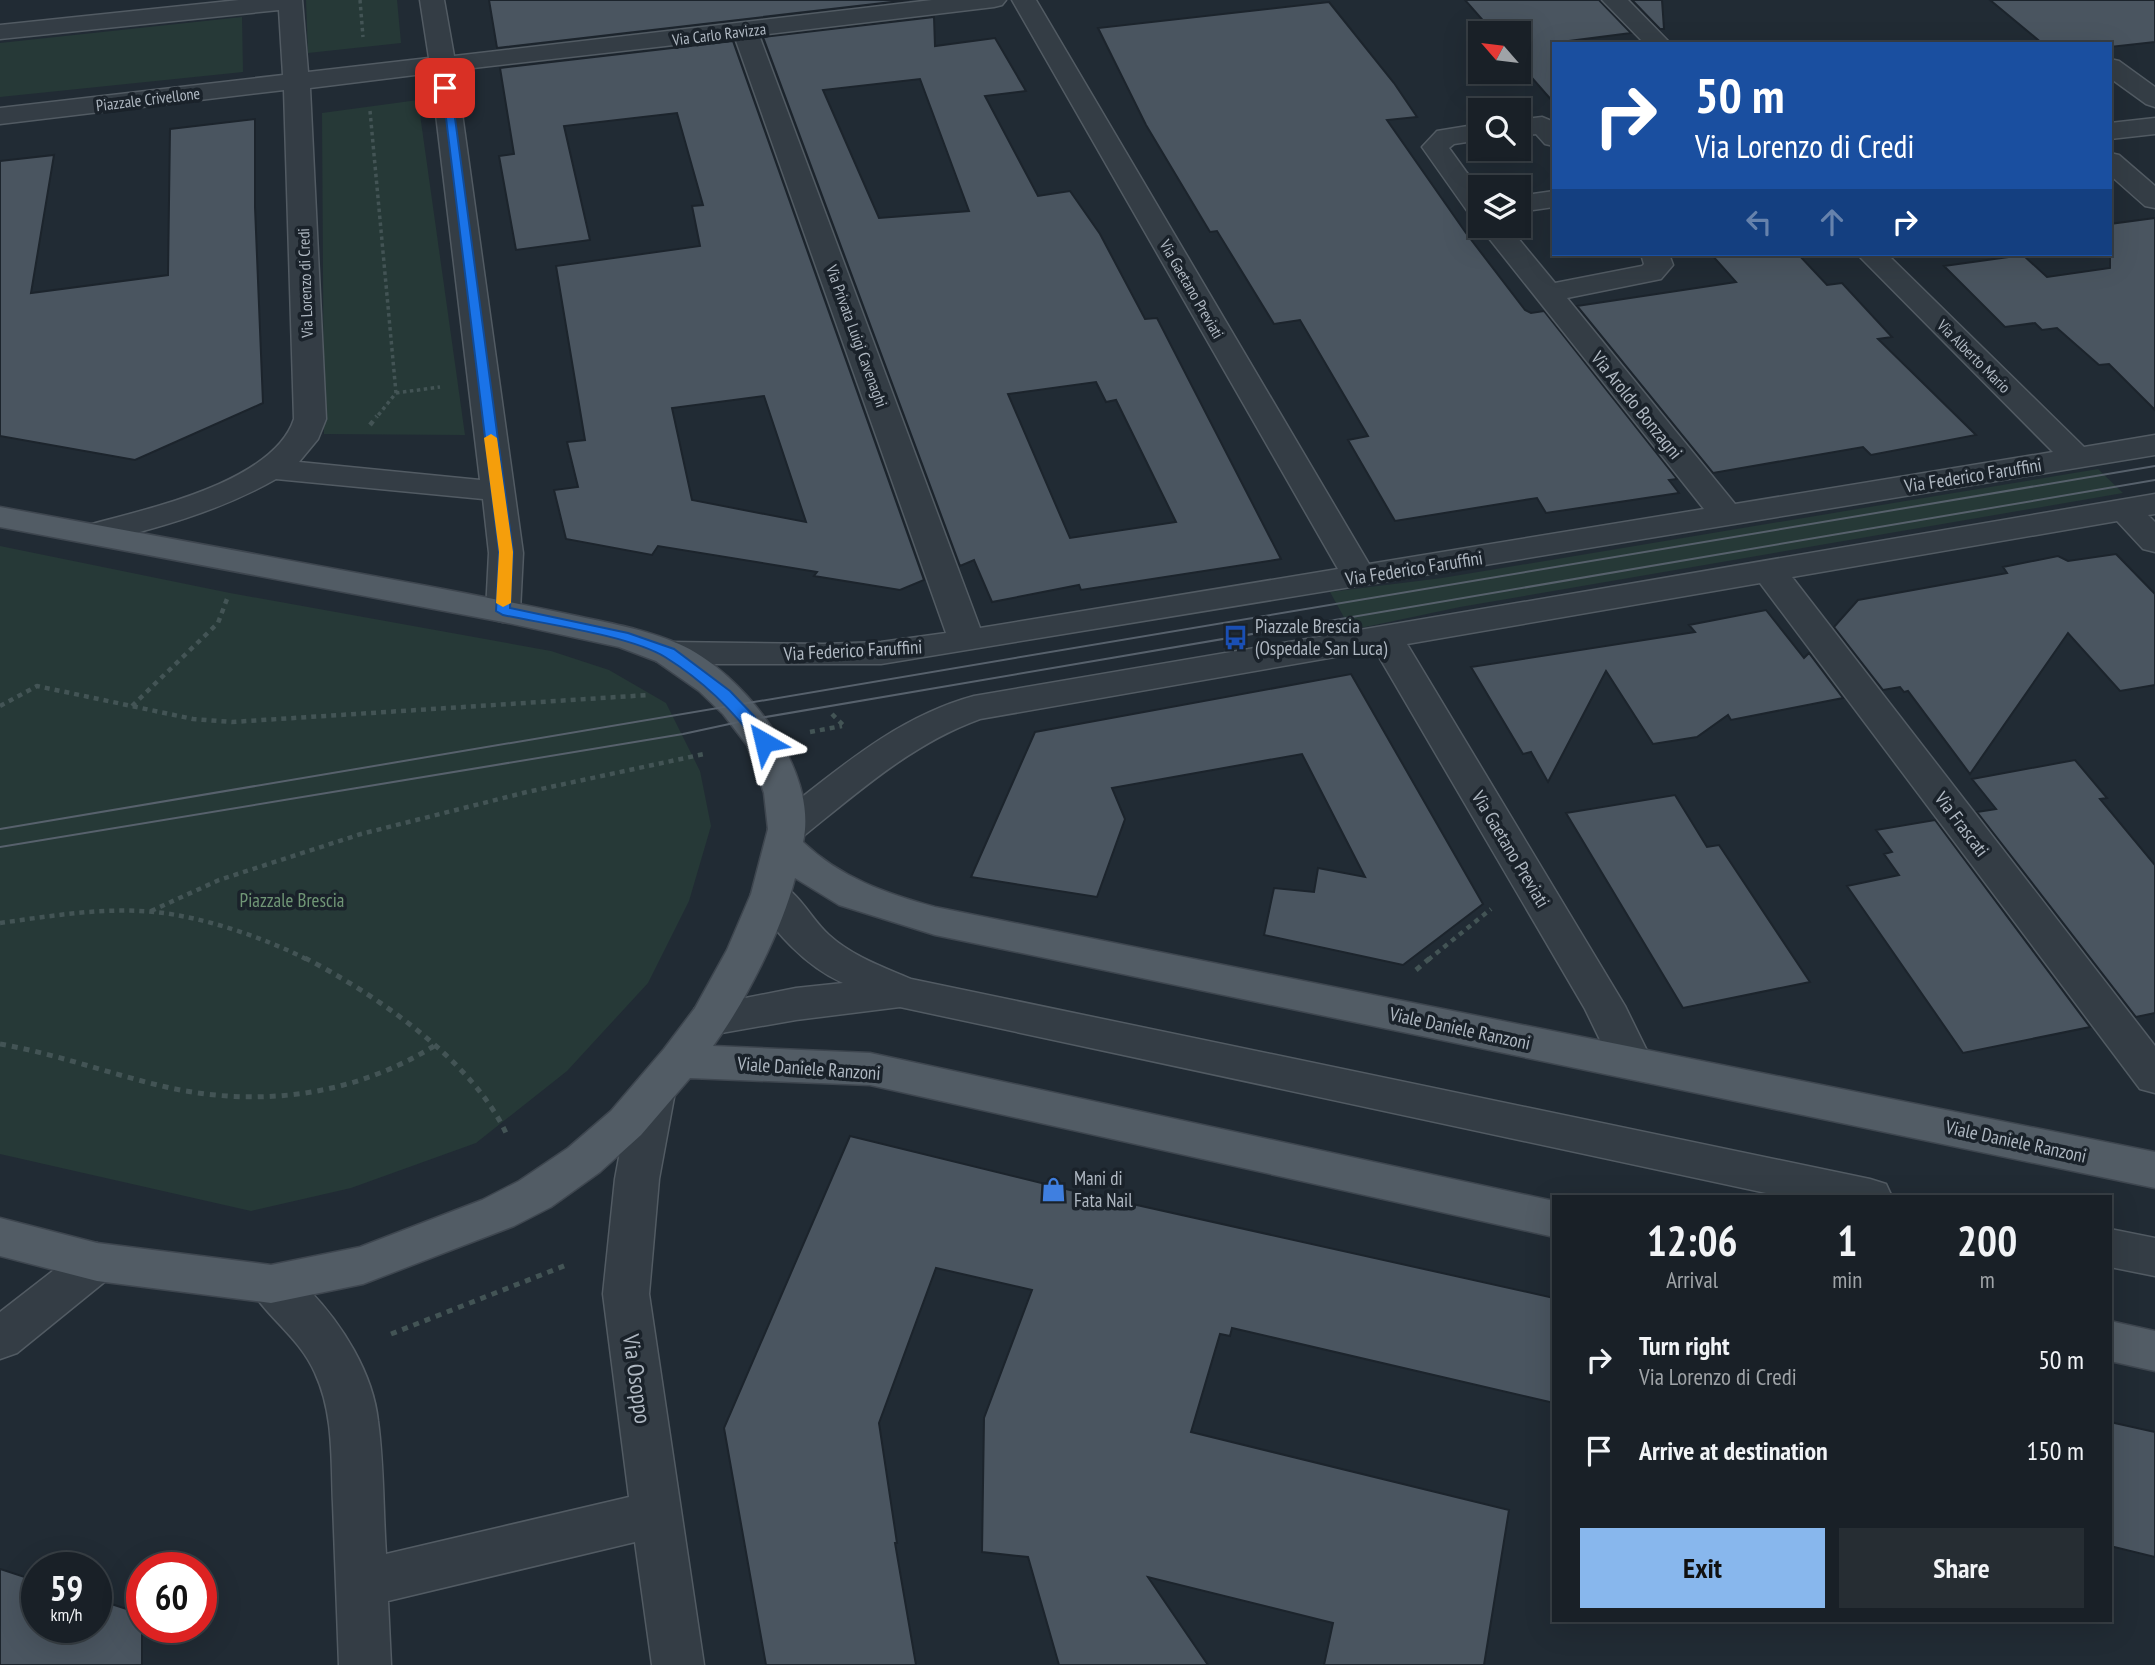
<!DOCTYPE html>
<style>
:root{--surface:#192027;--page:#262d33;--text:#f1f3f6;--muted:#9fa3a7;--line:#373e44;--accent:#88b7ed}
body{margin:0;font-family:"PT Sans Narrow",sans-serif;background:var(--page);color:var(--text);height:100vh;display:flex;flex-direction:column;font-size:26px;white-space:nowrap}
*{box-sizing:border-box;margin:0}
p{font-size:23px;color:var(--muted)}
.icon{flex:none;width:38px;height:38px;fill:none;stroke:currentColor;stroke-width:2;stroke-linecap:round;stroke-linejoin:round}
.map{position:relative;flex:1;overflow:hidden}
.details{position:absolute;left:1552px;top:1195px;width:560px;height:427px;display:flex;flex-direction:column;background:var(--surface);border-radius:0px;box-shadow:0 7px 28px #0002,0 0 0 2px var(--line)}
.details>*{flex:none}
.hud{position:absolute;left:1552px;top:42px;width:560px;height:214px;border-radius:0px;box-shadow:0 7px 28px #0002,0 0 0 2px var(--line);background:#1a4fa0;color:#fff;overflow:hidden}
.needle{width:46px;rotate:298deg}
.controls{position:absolute;left:1468px;top:21px;display:grid;gap:14px}
.controls a{display:grid;place-items:center;width:63px;height:63px;border-radius:0px;background:var(--surface);box-shadow:0 7px 28px #0002,0 0 0 2px var(--line);font-size:35px}
.speed{position:absolute;left:21px;top:1552px;display:flex;gap:14px;font-size:35px;font-weight:700;text-align:center}
.speed>*{display:grid;place-content:center;width:91px;height:91px;border-radius:50%;background:var(--surface);box-shadow:0 7px 28px #0002,0 0 0 2px var(--line);line-height:1}
.speed small{font-size:18px;font-weight:400}
.speed .limit{border:10px solid #d22;background:#fff;color:#111}
.pin{position:absolute;display:grid;place-items:center;width:60px;height:60px;color:#fff;margin:-30px;border-radius:14px;box-shadow:0 4px 10px #0006}
.me{position:absolute;width:77px;margin:-38px;rotate:323deg;stroke-linejoin:round;filter:drop-shadow(0 0 5px #0008)}
.turn{display:flex;align-items:center;gap:24px;height:147px;padding:0 28px;font-size:32px}
.turn .icon{width:91px;height:91px;stroke-width:2.5}
.turn b{display:block;font-size:49px;line-height:60px}
.lanes{display:flex;align-items:center;height:66px;padding:0 28px;background:#0003;justify-content:center;gap:35px;direction:ltr}
.lanes .off{opacity:.35}
.eta{display:flex;justify-content:space-evenly;align-items:center;height:119px;text-align:center}
.eta b{font-size:42px;font-weight:600;line-height:49px}
.action{display:flex;gap:14px;margin-top:auto;padding:14px 28px}
.action a{flex:1;height:80px;border-radius:0px;background:var(--accent);color:#111;font-size:28px;font-weight:600;line-height:80px;text-align:center}
.action a+a{background:var(--page);color:var(--text)}
ul{padding:0;list-style:none}
li{display:flex;align-items:center;gap:21px;height:91px;padding:0 28px}
li div{flex:1}
li b{display:block;font-size:26px}
li em{font-style:normal}
.map>svg:first-child{display:block}
</style>
<div class="map">
<svg width="2155" height="1665" viewBox="0 0 2155 1665">
<rect width="100%" height="100%" fill="#212b34"/>
<path fill="#263937" d="M306 0H397L401 43 308 53Z
M242 17 243 72 0 97V43Z
M418 100 465 435 324 434 322 113Z
M2098 469 2123 493 1460 607 1351 630 1330 592 1442 578Z
M0 546 230 593 551 651 609 670 666 703 700 771 711 826 689 901 648 983 567 1071 476 1143 351 1188 251 1211 0 1154Z"/>
<path fill="#4a5560" stroke="#1c242c" stroke-width="2" fill-rule="evenodd" d="M489 0H909L497 48Z
M1465 0H1599L1631 33 1554 43V103L1519 63V33H1494Z
M1632 0H1662L1664 29H1660Z
M1990 0H2155V42L2110 47V44H2043Z
M1329 2 1394 83 1417 117 1387 120 1466 233 1525 310 1531 313 1544 311 1677 479 1669 480 1679 493 1546 513 1537 498 1395 521 1348 440 1368 436 1300 320 1274 324 1217 231 1210 232 1146 125 1098 28Z
M934 17 935 46 995 38 1026 91 985 96 1038 196 1070 191 1100 234 1145 319 1157 318 1281 559 1081 590 1079 585 992 602 974 560 960 566 763 37ZM920 79 969 211 879 218 823 90ZM1096 382 1106 402 1116 400 1176 522 1070 538 1008 394Z
M733 41 924 580 900 590 814 576 817 572 658 546 652 555 566 539 554 490 578 487 567 442 585 440 556 266 700 246 692 206 703 205 677 113 564 126 590 240 516 250 499 156 514 154 500 68ZM764 396 806 522 692 500 672 408Z
M255 119V207L263 403 135 460 0 436V161L54 155 31 293 168 275 170 129Z
M2155 218V410L2109 364 2099 365 2057 328 2042 330 2035 323 2005 327 1944 266 2023 255 2047 277 2110 268V224Z
M1711 254H1798L1827 285 1842 283 1892 337 1878 339 1976 435 1871 455 1863 447 1713 473 1577 306 1736 282Z
M2116 554 2155 594V685L2120 691 2068 633 1970 774 1908 691 1904 692 1900 687 1883 690 1834 627 1858 600 2007 573 2003 567 2058 556 2068 561Z
M1766 610 1804 658 1809 653 1843 698 1731 720 1728 715 1697 737 1653 744 1606 671 1548 782 1531 752 1523 754 1471 667 1695 632 1689 625Z
M1351 674 1483 904 1403 965 1264 935 1274 888 1314 892 1318 868 1365 877 1302 754 1112 788 1125 819 1097 897 971 877 1035 732Z
M2075 760 2107 798 2100 799 2155 865V1013L2136 1017 1977 812 1996 809 1972 779Z
M1675 795 1707 847 1719 845 1810 982 1683 1008 1566 813Z
M1935 820 2090 1027 1963 1053 1847 886 1899 875 1884 854 1892 852 1876 830Z
M850 1136 1074 1191 1554 1298V1403L1232 1328 1230 1336 1220 1334 1191 1432 1509 1510 1484 1665H1324L1333 1623 1148 1577 1208 1665H1059L1028 1557 982 1552 984 1418 1032 1290 936 1268 879 1423 897 1543H895L916 1665H766L724 1428Z
M2110 1422 2155 1432V1557L2110 1546Z
M0 1569 37 1581V1628H96V1599L142 1614V1665H0Z"/>
<g fill="none" stroke-linecap="round" stroke-linejoin="round">
<defs>
<path id="minor" d="M239 0H302L308 72 429 58 420 0H444L454 56 932 0H1006L1002 5 994 7 759 35 980 628 1338 569 1012 0H1036L1369 564 1704 509 1484 232 1480 226V225L1508 226 1555 283 1642 266 1644 264 1641 254H1669L1673 265 1661 279 1567 298 1735 504 2053 452 1857 254H1887L2084 447 2155 435V455L881 664H669L656 661 651 653 656 645 669 642 823 644 881 642 946 633 735 38 456 70 523 553 520 611 515 619 503 622 491 619 486 611 489 553 483 499 276 479C220 511 155 529 93 544L81 541 76 534 81 527C141 510 273 484 294 419L284 90 0 124V108L283 75 279 10 0 39V25ZM431 73 480 480 299 462 318 439 326 419 310 88Z
M1602 0H1628L1671 44H1645Z
M2110 59 2119 61 2155 87V107L2146 104 2110 78Z
M1542 117 1554 122V146L1545 144 1536 134 1519 136V120Z
M2155 118V134L2110 139V123Z
M1480 124V140L1454 144 1449 148 1480 191V217L1470 215 1422 147 1437 131Z
M2110 153 2119 155 2155 186V208L2145 206 2110 175Z
M1554 191V207L1519 212V196Z
M2155 494V514L2148 515 2155 522V552L2143 549 2117 521 1792 577 2155 1046V1093L2140 1089 1760 583 1407 644 1625 1006 1653 1063 1647 1075 1632 1079 1617 1075 1585 1009 1375 650 980 719C911 744 857 793 801 838L787 842 773 838 768 829 773 820C836 771 896 717 974 696Z
M771 880C798 888 809 917 829 935 852 956 883 967 911 979L1870 1179 1886 1184 1892 1197H1785L900 1007 796 1020 710 1035 695 1030 689 1019 695 1008 796 988 843 983C805 966 772 930 751 894L757 884Z
M653 1075 668 1080 675 1092 659 1179 649 1294 704 1665H652L635 1542 388 1601 391 1665H339C337 1611 335 1558 333 1504 331 1460 334 1414 315 1373 299 1336 264 1316 248 1284L255 1270C281 1261 291 1272 309 1290 342 1324 373 1373 378 1421 384 1465 383 1510 386 1554L629 1497 603 1294 615 1179 631 1092 638 1080Z
M2110 1229 2155 1238V1276L2110 1267Z
M97 1243 113 1249 120 1262 113 1275 17 1353 0 1359V1312L81 1249Z"/>
<path id="major" d="M0 507C142 533 284 560 427 586 475 595 524 605 572 615 608 623 645 629 679 644 742 671 820 771 803 842 841 878 885 893 935 907L2155 1152V1188L935 935 839 905 795 878C782 930 745 1003 713 1046L870 1053 1554 1201V1237L870 1085 690 1078 641 1135 600 1172 551 1207 514 1226 363 1284 271 1303 97 1281 0 1256V1218L97 1243 271 1265 360 1247 482 1200 519 1181 568 1148 611 1111 664 1049 695 1008 727 950 751 894 768 829 764 793 747 745 723 714 699 691 656 661 619 647 503 622 0 527Z
M2110 1321 2155 1331V1371L2110 1361Z"/>
</defs>
<use href="#minor" stroke="#525b63" stroke-width="3"/>
<use href="#major" stroke="#3e464f" stroke-width="3"/>
<path stroke="#435455" stroke-width="3.5" stroke-dasharray="3.5 3.5" stroke-linecap="butt" d="M360 0 363 37
M370 111 396 393 376 418
M396 393 440 387"/>
<path stroke="#435455" stroke-width="4.5" stroke-dasharray="5 5" stroke-linecap="butt" d="M370 425 377 416
M0 706 37 686 193 719 232 722 648 695
M132 706 218 623 227 599
M832 714 846 728
M810 732 842 726
M151 911 219 880 361 834 527 792 704 754
M0 923C51 916 103 907 155 912 204 917 265 938 308 960
M1428 960 1491 909"/>
<path stroke="#435455" stroke-width="5" stroke-dasharray="6 6" stroke-linecap="butt" d="M305 958C375 994 472 1060 506 1133
M1416 970 1430 958
M0 1044C57 1054 110 1074 166 1087 258 1108 353 1096 434 1046
M391 1334 569 1264"/>
<use href="#minor" fill="#343d45" fill-rule="evenodd"/>
<use href="#major" fill="#525c65" fill-rule="evenodd"/>
<path stroke="#57616c" stroke-width="2" d="M0 829 2155 466
M0 847 683 734 748 720 2155 480"/>
</g>
<path fill="#1a73e8" stroke="#114b97" stroke-width="2" d="M442 85 451 88 513 552 510 608 628 633 674 649 730 691 754 716 772 742 770 746H759C734 711 702 680 665 657 631 636 545 624 503 615L496 611 499 552Z"/>
<path fill="#f59e0b" d="M491 434 497 438 513 552 511 603 503 607 496 603 499 552 484 438Z"/>
<defs>
<symbol id="bus-bare" viewBox="-9 -9 18 18"><path d="M-5-6H5V4H4V6H2V4H-2V6H-4V4H-5ZM-3.5-4V0h7V-4ZM-3.5 1.2v1.5H-2V1.2ZM2 1.2v1.5H3.5V1.2Z" fill="#1a4fb4" stroke="#1a222a" stroke-width="2.5" paint-order="stroke"/></symbol>
<symbol id="shop-bare" viewBox="-9 -9 18 18"><path d="M-5-2.5h2.3a2.7 3.5 0 0 1 5.4 0H5L5.5 6h-11ZM-1.5-2.5h3a1.5 2.3 0 0 0-3 0Z" fill="#3f7fe0" stroke="#1a222a" stroke-width="2.5" paint-order="stroke"/></symbol>
</defs>
<g fill-rule="evenodd">
<use href="#bus-bare" x="1218" y="620" width="35" height="35"/>
<use href="#shop-bare" x="1036" y="1172" width="35" height="35"/>
</g>
<g text-anchor="middle" stroke-width="7" stroke-linejoin="round" paint-order="stroke">
<g font-size="16" fill="#afb8c2" stroke="#1a222a">
<text transform="translate(719 34) rotate(-7)" y="6">Via Carlo Ravizza</text>
<text transform="translate(148 99) rotate(-7)" y="6">Piazzale Crivellone</text>
<text transform="translate(305 283) rotate(-92)" y="6">Via Lorenzo di Credi</text>
<text transform="translate(1192 289) rotate(60)" y="6">Via Gaetano Previati</text>
<text transform="translate(857 336) rotate(70)" y="6">Via Privata Luigi Cavenaghi</text>
<text transform="translate(1974 356) rotate(45)" y="6">Via Alberto Mario</text>
</g>
<g font-size="19" fill="#afb8c2" stroke="#1a222a">
<text transform="translate(1637 405) rotate(51)" y="7">Via Aroldo Bonzagni</text>
<text transform="translate(1973 475) rotate(-9)" y="7">Via Federico Faruffini</text>
<text transform="translate(1414 568) rotate(-9)" y="7">Via Federico Faruffini</text>
<text transform="translate(853 650) rotate(-3)" y="7">Via Federico Faruffini</text>
<text transform="translate(1962 824) rotate(53)" y="7">Via Frascati</text>
<text transform="translate(1511 849) rotate(59)" y="7">Via Gaetano Previati</text>
<text transform="translate(1460 1028) rotate(12)" y="7">Viale Daniele Ranzoni</text>
<text transform="translate(809 1068) rotate(4)" y="7">Viale Daniele Ranzoni</text>
<text transform="translate(2016 1141) rotate(12)" y="7">Viale Daniele Ranzoni</text>
</g>
<g font-size="19" fill="#afb8c2" stroke="#1a222a" text-anchor="start">
<text x="1255" y="633">Piazzale Brescia<tspan x="1255" dy="22">(Ospedale San Luca)</tspan></text>
<text x="1074" y="1185">Mani di<tspan x="1074" dy="22">Fata Nail</tspan></text>
</g>
<g font-size="19" fill="#709676" stroke="#1a222a">
<text x="292" y="907">Piazzale Brescia</text>
</g>
<g font-size="23" fill="#afb8c2" stroke="#1a222a">
<text transform="translate(637 1379) rotate(82)" y="8">Via Osoppo</text>
</g>
</g>
</svg>
<div class="controls">
<a><svg class="needle" viewBox="-14 -14 28 28"><path d="M0-13l5 13h-10z" fill="#e53935"/><path d="M0 13l5-13h-10z" fill="#9fa3a7"/></svg></a>
<a><svg class="icon" aria-label="search" viewBox="0 0 24 24"><circle cx="10" cy="10" r="6"/><path d="M15 15l6 6"/></svg></a>
<a><svg class="icon" aria-label="layers" viewBox="0 0 24 24"><path d="M12 4l9 5-9 5-9-5zM3 14l9 5 9-5"/></svg></a>
</div>
<div class="speed"><div>59<small>km/h</small></div><div class="limit">60</div></div>
<div class="pin" style="left:445px;top:88px;background:#d93025"><svg class="icon" aria-label="arrive" viewBox="0 0 24 24"><path d="M6 21V4h12l-3 4 3 4H6"/></svg></div>
<svg class="me" style="left:764px;top:742px" viewBox="-20 -20 40 40"><path d="M0-17L14 15 0 8-14 15z" fill="#1a73e8" stroke="#fff" stroke-width="4"/></svg>
<div class="hud">
<div class="turn"><svg class="icon" aria-label="right" viewBox="0 0 24 24"><path d="M7 20v-9h11M14 6l5 5-5 5"/></svg><div><b>50 m</b>Via Lorenzo di Credi</div></div>
<div class="lanes"><svg class="icon off" aria-label="left" viewBox="0 0 24 24"><path d="M17 20v-9H6M10 6l-5 5 5 5"/></svg><svg class="icon off" aria-label="ahead" viewBox="0 0 24 24"><path d="M12 20V5M6 11l6-6 6 6"/></svg><svg class="icon" aria-label="right" viewBox="0 0 24 24"><path d="M7 20v-9h11M14 6l5 5-5 5"/></svg></div>
</div>
<section class="details">
<div class="eta">
<div><b>12:06</b><p>Arrival</p></div>
<div><b>1</b><p>min</p></div>
<div><b>200</b><p>m</p></div>
</div>
<ul>
<li><svg class="icon" aria-label="right" viewBox="0 0 24 24"><path d="M7 20v-9h11M14 6l5 5-5 5"/></svg><div><b>Turn right</b><p>Via Lorenzo di Credi</p></div><em>50 m</em></li>
<li><svg class="icon" aria-label="arrive" viewBox="0 0 24 24"><path d="M6 21V4h12l-3 4 3 4H6"/></svg><div><b>Arrive at destination</b></div><em>150 m</em></li>
</ul>
<div class="action"><a>Exit</a><a>Share</a></div>
</section>
</div>
